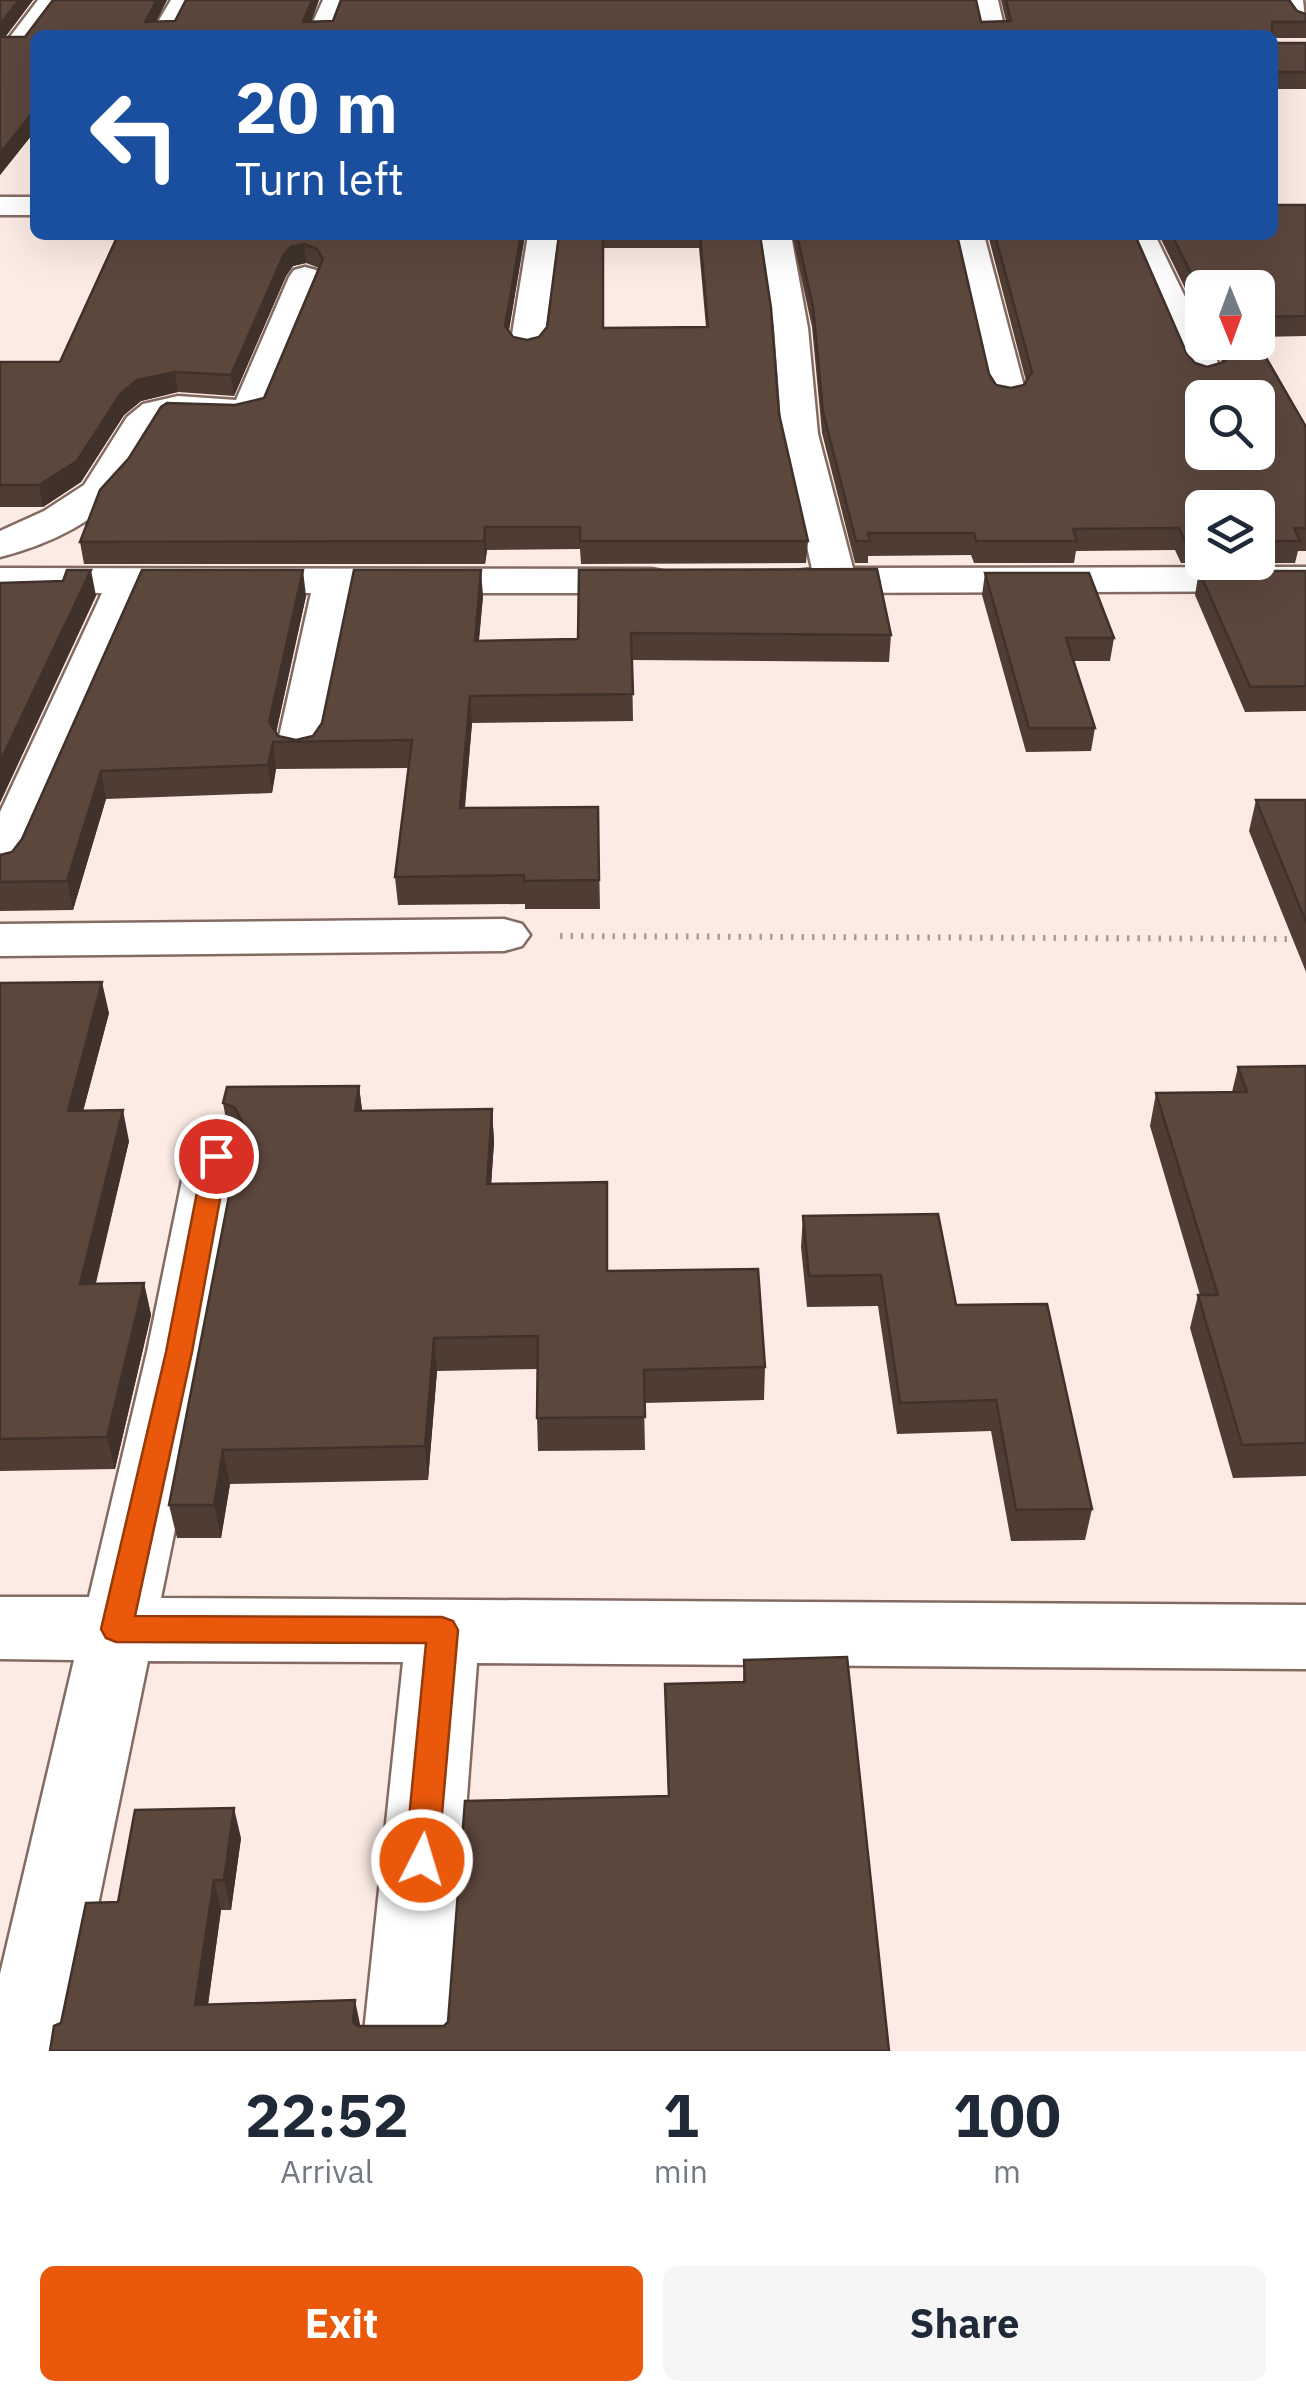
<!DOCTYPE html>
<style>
:root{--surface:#fff;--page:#f6f6f7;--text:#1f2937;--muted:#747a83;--accent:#ea580c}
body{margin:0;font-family:"IBM Plex Sans",sans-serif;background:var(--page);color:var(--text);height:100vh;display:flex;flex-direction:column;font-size:38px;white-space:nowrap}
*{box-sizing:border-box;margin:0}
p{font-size:32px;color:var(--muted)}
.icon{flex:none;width:55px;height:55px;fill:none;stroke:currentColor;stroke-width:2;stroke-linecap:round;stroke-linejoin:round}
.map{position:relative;height:2051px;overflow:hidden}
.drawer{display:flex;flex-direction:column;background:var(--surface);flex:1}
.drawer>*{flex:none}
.banner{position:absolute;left:30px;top:30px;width:1248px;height:210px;border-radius:15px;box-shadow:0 10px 40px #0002;background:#1a4fa0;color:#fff;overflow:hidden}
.needle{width:65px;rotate:179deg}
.buttons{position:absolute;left:1185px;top:270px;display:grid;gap:20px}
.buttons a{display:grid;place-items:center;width:90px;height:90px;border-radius:15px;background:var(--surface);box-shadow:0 10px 40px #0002;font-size:50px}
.pin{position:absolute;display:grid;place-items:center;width:85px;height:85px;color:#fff;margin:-42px;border:5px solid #fff;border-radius:50%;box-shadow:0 2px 10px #0007}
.me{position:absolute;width:110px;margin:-55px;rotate:5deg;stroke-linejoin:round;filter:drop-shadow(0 0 8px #0008)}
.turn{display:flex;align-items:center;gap:35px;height:210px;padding:0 40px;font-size:45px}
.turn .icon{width:130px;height:130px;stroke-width:2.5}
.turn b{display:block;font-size:70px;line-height:85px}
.eta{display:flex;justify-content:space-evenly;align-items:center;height:170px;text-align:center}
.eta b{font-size:60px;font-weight:700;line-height:70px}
.cta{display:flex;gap:20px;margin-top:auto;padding:20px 40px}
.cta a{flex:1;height:115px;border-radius:15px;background:var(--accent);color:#fff;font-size:40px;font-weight:700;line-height:115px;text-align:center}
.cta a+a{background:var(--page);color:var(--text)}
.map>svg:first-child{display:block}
</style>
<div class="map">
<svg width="1306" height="2051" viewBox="0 0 1306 2051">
<rect width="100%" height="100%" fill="#fcebe4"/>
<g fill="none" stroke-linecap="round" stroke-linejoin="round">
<defs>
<path id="minor" d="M38 0H62L25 51H7L3 46Z
M171 0H195L174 35H150Z
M323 0H347L331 35H307Z
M974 0H998L1006 35H982Z
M1279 0H1303L1306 27 1297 25Z
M0 197H35V215H0Z
M528 235H558L544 347 539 354 527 357 515 354 510 347Z
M761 235H791L808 328 818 434 853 568 1306 567V591L803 593 788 590 782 581 788 572 812 569 782 434 774 328Z
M954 235H984L1026 394 1021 402 1008 405 995 402 990 394Z
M1125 235H1155L1202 332V342H1208L1223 373 1217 380 1205 384 1193 380 1187 373Z
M305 267 316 270 321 277 263 418 238 422 169 420C147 433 143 456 130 477 104 520 48 545 0 557V531L44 511 84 485 127 417 143 404 178 396 236 400 289 277 294 270Z
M0 568 652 569 667 572 673 581 667 590 652 593H353L322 750 315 760 299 764 283 760 276 750 311 593H144L25 866 18 877 0 881V812L102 593 0 592Z
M504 919 522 924 530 935 522 946 504 951 0 956V924Z
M216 1136 237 1142 245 1156 211 1352 161 1598 1306 1605V1669L477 1663 448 2051H362L403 1662 148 1661 68 2051H0V1974L74 1660 0 1659V1597H89L147 1352 187 1156 195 1142Z"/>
</defs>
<use href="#minor" stroke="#836b62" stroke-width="5"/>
<path stroke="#aa9c96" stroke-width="6" stroke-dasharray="2.5 8" stroke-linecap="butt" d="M560 936 1306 939"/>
<use href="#minor" fill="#fff" fill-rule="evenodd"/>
</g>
<path fill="#4f3d34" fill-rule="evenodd" d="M0 0H33L5 37H25L53 0H167L156 22 175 21 186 0H319L311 22H981L1006 21 1001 0H1289L1297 11 1306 14V38L35 35V131L0 175Z
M1272 43H1306V89H1272Z
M1275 205H1306V336L1258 337V288H1202V323L1159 235H1272Z
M118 235H525L509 331 513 337 527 340 539 337 547 327 559 235H760L779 414 808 541 806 563 581 564 580 549 487 550 485 564H84L80 542 235 405 264 398 319 268 306 263 293 266 286 276 234 396 178 392 141 401 124 415 81 482 43 507H0V362H60ZM603 248H699L706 327 603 328Z
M792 235H957L989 374 996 385 1011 388 1024 385 1026 381 988 235H1135L1187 354 1195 363 1207 367 1222 362 1212 342H1257L1306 427V551H1298L1295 563H1181L1175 550 1076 551 1074 563H974L971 555 868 556V563H855L822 433 812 327ZM1202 508H1258V562H1202Z
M579 570 891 635 889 662 632 660 633 721 472 723 465 808 598 807 600 909H525V904L398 905 395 877 409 768 276 769 272 793 106 799 73 910 0 911V855L12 852 22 839 306 596 276 733 278 736 296 740 313 736 483 596 479 641 578 639Z
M1199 571H1306V711L1245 712 1195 595Z
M985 573 1114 638 1110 661H1073L1095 728 1091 751 1026 752 982 595Z
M1256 800H1306V972L1249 831Z
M0 983 109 1013 83 1111 129 1141 96 1283H144L151 1315 115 1469 0 1471Z
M1306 1066V1476L1233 1478 1190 1328 1198 1295H1200L1150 1126 1156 1093 1232 1092 1238 1067Z
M359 1086 362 1111 492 1109 494 1142 491 1184 607 1271 765 1367 764 1400 644 1403 645 1450 538 1451 537 1418 538 1369 437 1371 428 1480 230 1484 221 1538H177L169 1505 240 1140 229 1136 223 1103Z
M803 1216 956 1305 1092 1509 1085 1540 1011 1541 991 1431 897 1434 878 1306 807 1307 801 1247Z
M744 1660 889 2051 61 2023 118 1902 241 1838 231 1910H221L208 2004 360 2026H444L668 1796 665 1684 743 1682Z"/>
<path fill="#40322b" d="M19 0H33L0 44V24Z
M157 0H167L149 35 145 22Z
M312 0H319L306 35 303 22Z
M35 110V131L0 175V153Z
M521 235H525L506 346 505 326Z
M304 244 306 263 293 266 286 276 234 396 231 375 283 256 291 247Z
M175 372 178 392 141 401 124 415 81 482 43 507 39 485 120 394 137 380Z
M485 527 487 550 485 564 484 541Z
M91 570 96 596 0 803V762Z
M303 570 306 596 274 742H273L276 769 272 793 268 765 269 722Z
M481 570 483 596 476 668 475 641Z
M470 696 472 723 462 836 460 808Z
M101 771 106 799 73 910 67 881Z
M102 982 109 1013 75 1142 68 1111Z
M359 1086 363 1118 355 1111Z
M492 1109 494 1142 489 1217 487 1184Z
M123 1110 129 1141 88 1315 80 1284Z
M144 1283 151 1315 115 1469 107 1437Z
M434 1338 437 1371 428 1480 425 1446Z
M223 1450 230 1484 221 1538 214 1505Z
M234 1808 241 1838 231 1910 224 1880Z
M214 1880 221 1910 204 2034 195 2005Z
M355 2000 361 2029 353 2022Z"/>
<path fill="#5c473d" stroke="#40322b" stroke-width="2.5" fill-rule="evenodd" d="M0 0H19L0 24Z
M53 0H157L145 22 175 21 186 0H312L303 22 333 21 341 0H976L981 22 1011 21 1006 0H1289L1297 11 1306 14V22H1272V35H35V110L0 153V35L1 37H25Z
M1272 43H1306V72H1272Z
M1272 199 1275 205H1306V316L1258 317V288H1202V296L1172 235H1272Z
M118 235H521L505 326 513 337 527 340 539 337 547 327 559 235H603V328L708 327 700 235H760L771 308 779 414 808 541H580V527H485L484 541 80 542 100 490 129 458 161 407 167 403 235 405 264 398 323 259 317 249 304 244 291 247 283 256 231 375 175 372 137 380 120 394 77 461 39 485H0V362H60Z
M797 235H957L989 374 996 385 1011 388 1024 385 1032 372 995 235H1135L1187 354 1195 363 1207 367 1224 362 1230 351 1226 342H1257L1306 427V528H1294L1300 541H1258V508H1202V541H1185L1179 528 1073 529 1077 541H976L974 533H868L870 541H856L823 412 813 307ZM1202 398H1258V452H1202Z
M877 569 891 635 631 633 633 694 470 696 460 808 598 807 599 880 524 881V875L395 877 412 740 273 742 268 765 101 771 67 881 0 882V855L12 852 22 839 142 570H303L269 722 278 736 296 740 313 736 322 723 354 570H481L475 641 578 639 579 570Z
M67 570H91L0 762V583L63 581Z
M1199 571H1306V686L1250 687Z
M985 573H1089L1114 638H1066L1095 728H1029Z
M1256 800H1306V922Z
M102 982 68 1111 123 1110 80 1284 144 1283 107 1437 0 1439V983Z
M1306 1066V1443L1242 1445 1198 1295H1218L1156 1093 1247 1092 1238 1067Z
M359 1086 355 1111 492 1109 487 1184 607 1182V1271L758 1269 765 1367 644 1370 645 1417 537 1418 538 1336 434 1338 425 1446 223 1450 214 1505H169L243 1124 235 1108 223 1103 227 1087Z
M938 1214 956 1305 1047 1304 1092 1509 1016 1510 996 1400 900 1403 881 1275 809 1276 803 1216Z
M847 1657 889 2051H50L54 2026 61 2023 86 1903 118 1902 135 1810 234 1808 224 1880H214L195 2005 355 2000 353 2022 357 2026H444L448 2022 465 1801 669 1796 665 1684 745 1682 744 1660Z"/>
<path fill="#ea580c" stroke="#983908" stroke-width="2.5" d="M216 1148 228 1156 192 1352 135 1616 442 1617 453 1621 458 1630 438 1860 434 1871 422 1875 410 1871 405 1860 426 1643 116 1642 106 1638 101 1629 166 1352 204 1156Z"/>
</svg>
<div class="buttons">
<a><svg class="needle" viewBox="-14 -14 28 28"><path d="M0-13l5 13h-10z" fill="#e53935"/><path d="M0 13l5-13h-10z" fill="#747a83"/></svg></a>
<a><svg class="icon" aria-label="search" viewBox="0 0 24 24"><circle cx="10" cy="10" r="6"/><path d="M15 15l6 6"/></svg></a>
<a><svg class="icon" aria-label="layers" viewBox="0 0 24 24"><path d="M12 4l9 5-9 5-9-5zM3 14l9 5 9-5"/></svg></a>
</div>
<div class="pin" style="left:216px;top:1156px;background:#d93025"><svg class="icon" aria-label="arrive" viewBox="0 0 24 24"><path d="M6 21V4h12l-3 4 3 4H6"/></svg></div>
<svg class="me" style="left:422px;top:1860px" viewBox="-20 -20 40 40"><circle r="17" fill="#ea580c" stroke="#fff" stroke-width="3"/><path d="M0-11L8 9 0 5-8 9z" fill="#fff"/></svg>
<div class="banner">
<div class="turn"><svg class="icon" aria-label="left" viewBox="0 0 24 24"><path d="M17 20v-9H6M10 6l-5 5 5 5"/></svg><div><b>20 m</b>Turn left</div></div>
</div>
</div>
<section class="drawer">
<div class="eta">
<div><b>22:52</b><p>Arrival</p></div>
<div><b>1</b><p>min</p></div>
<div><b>100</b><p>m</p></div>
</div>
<div class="cta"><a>Exit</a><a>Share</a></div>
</section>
